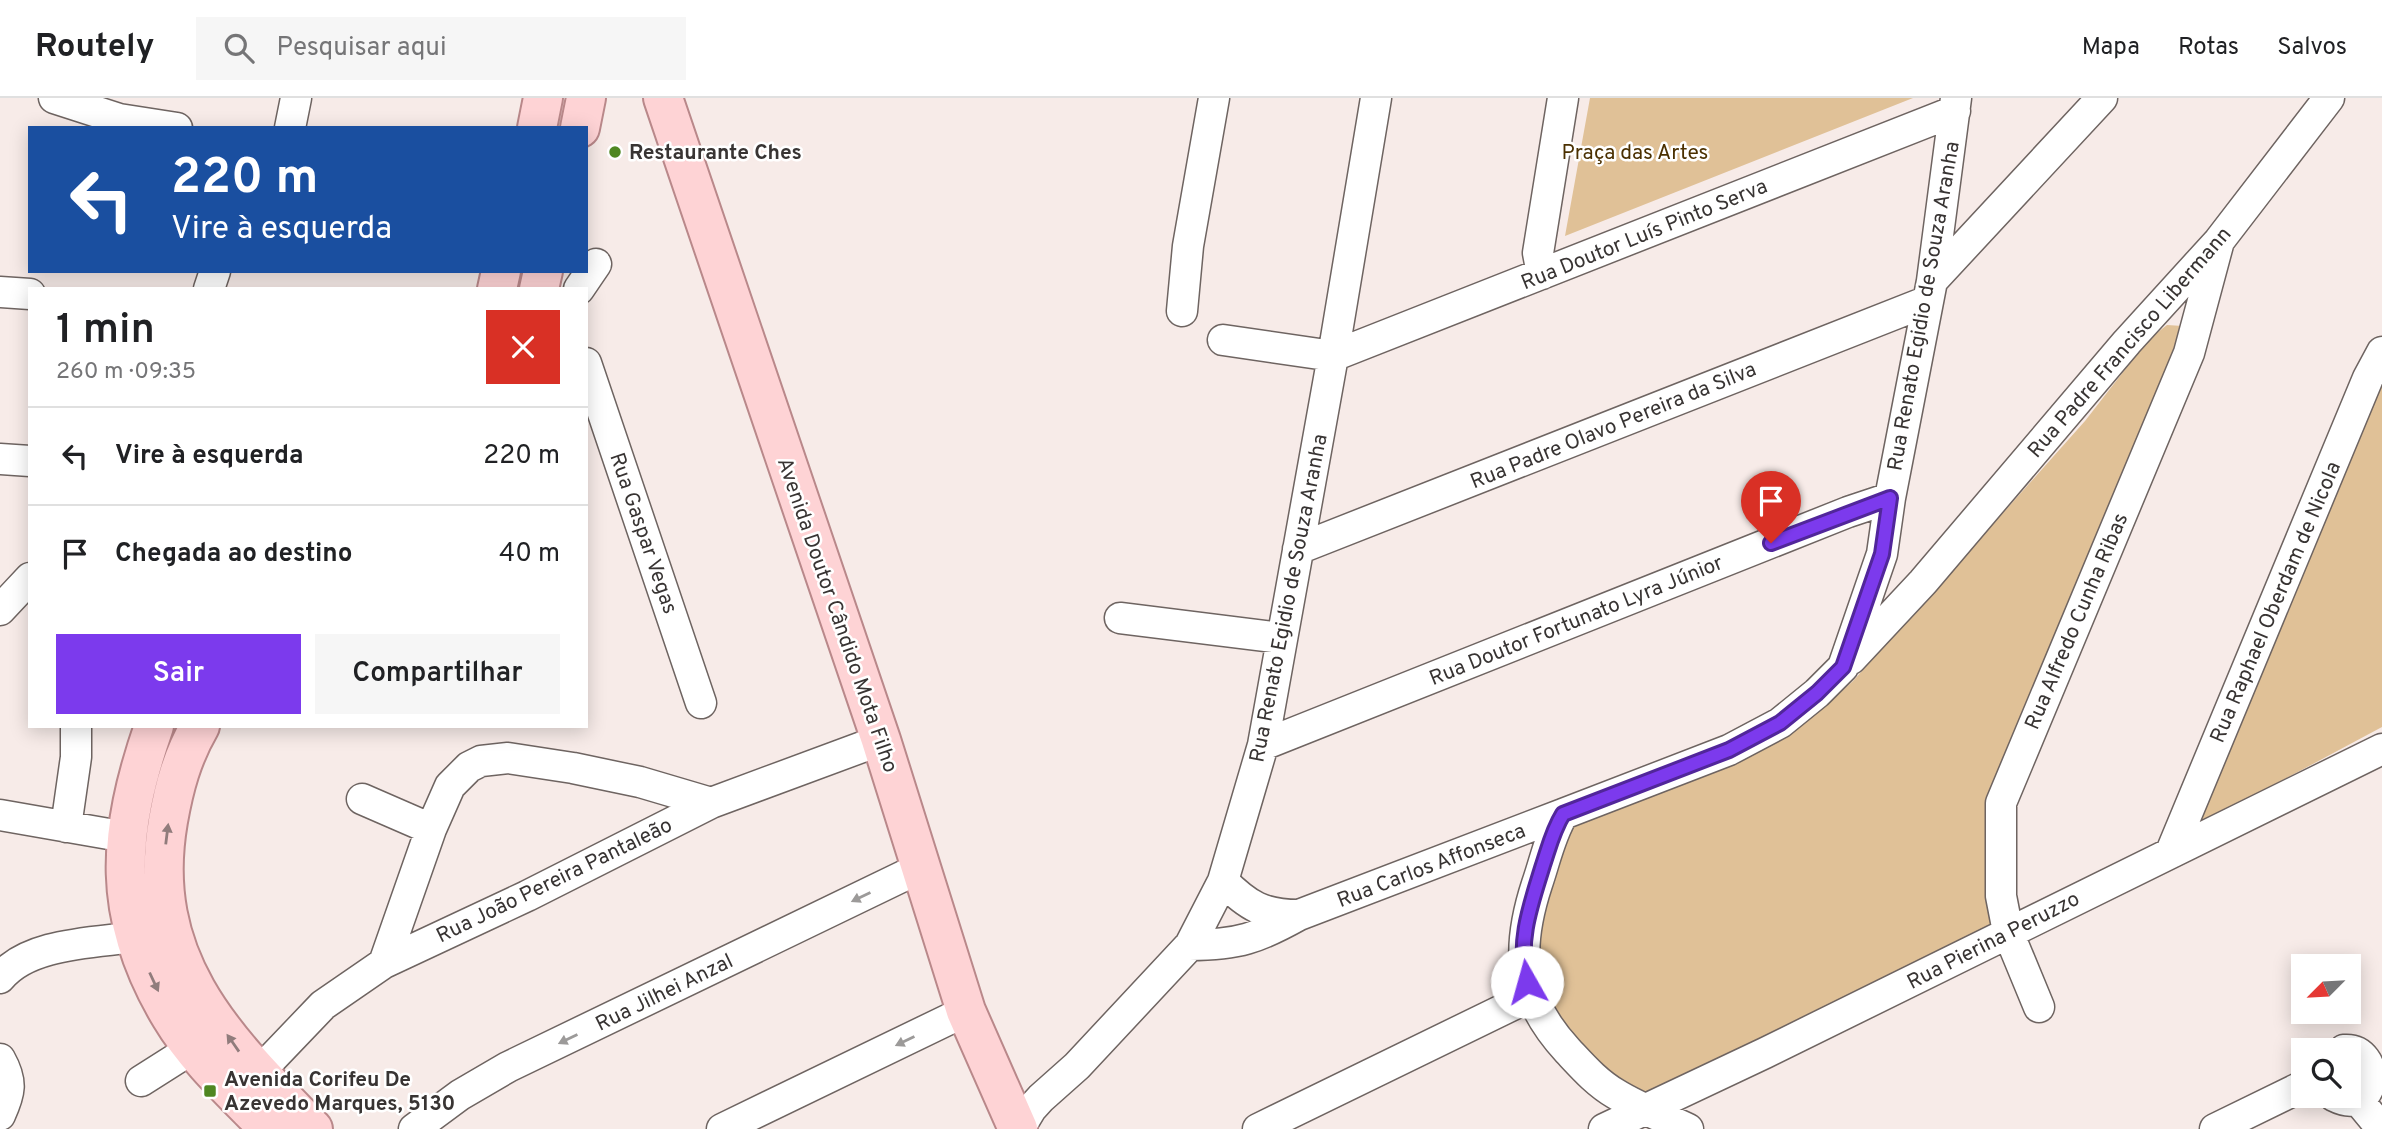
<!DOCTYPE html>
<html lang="pt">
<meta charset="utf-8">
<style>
:root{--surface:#fff;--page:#f6f6f6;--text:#202124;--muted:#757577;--line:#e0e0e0;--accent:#7c3aed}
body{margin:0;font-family:Overpass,sans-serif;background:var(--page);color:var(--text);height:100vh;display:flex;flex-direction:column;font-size:26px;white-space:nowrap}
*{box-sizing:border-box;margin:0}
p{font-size:23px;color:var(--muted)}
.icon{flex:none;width:38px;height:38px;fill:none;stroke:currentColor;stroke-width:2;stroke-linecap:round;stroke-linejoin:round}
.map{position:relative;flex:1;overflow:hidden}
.drawer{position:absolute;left:28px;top:189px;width:560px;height:441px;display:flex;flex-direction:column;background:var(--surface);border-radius:0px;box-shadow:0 4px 18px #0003}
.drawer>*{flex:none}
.banner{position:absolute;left:28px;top:28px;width:560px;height:147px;border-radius:0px;box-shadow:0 4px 18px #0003;background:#1a4fa0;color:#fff;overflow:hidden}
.needle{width:46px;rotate:246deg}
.fabs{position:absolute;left:2291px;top:856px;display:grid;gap:14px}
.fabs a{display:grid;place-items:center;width:70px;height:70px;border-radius:0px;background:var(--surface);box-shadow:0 4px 18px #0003;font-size:35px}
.pin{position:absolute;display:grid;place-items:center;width:60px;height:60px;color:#fff;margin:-72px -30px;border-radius:50% 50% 50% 0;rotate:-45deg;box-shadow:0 0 7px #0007}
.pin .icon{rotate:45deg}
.me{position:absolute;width:77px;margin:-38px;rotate:353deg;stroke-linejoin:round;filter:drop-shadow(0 0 5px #0008)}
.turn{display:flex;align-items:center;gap:24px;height:147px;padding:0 28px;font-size:32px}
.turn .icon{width:91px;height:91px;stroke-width:2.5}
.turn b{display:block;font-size:49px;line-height:60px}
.round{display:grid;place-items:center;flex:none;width:74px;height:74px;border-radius:0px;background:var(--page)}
.head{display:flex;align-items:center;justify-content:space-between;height:119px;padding:0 28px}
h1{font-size:42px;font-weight:600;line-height:52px}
.action{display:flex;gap:14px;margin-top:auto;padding:14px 28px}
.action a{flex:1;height:80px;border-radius:0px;background:var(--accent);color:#fff;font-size:28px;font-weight:600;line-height:80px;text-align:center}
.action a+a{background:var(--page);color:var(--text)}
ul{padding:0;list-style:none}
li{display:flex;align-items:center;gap:21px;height:98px;padding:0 28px;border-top:2px solid var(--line)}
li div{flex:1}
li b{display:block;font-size:26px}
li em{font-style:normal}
header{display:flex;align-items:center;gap:42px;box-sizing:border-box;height:98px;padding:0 35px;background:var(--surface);border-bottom:2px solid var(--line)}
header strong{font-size:33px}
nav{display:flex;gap:38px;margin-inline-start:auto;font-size:24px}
.search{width:490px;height:63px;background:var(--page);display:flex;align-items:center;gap:18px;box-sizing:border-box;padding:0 24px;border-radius:0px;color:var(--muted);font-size:26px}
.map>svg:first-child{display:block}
</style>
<header>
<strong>Routely</strong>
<div class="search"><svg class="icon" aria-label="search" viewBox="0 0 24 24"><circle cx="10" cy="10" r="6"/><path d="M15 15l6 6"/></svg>Pesquisar aqui</div>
<nav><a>Mapa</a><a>Rotas</a><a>Salvos</a></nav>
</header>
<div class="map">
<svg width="2382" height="1031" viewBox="0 0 2382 1031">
<rect width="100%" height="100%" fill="#f7ebe8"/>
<path fill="#e0c197" d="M1590 0H1913L1565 138Z
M2167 227 2183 228 2000 674 1988 808 1995 826 1652 995H1635L1621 991 1560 931 1537 876 1539 838 1548 793 1575 721 1790 630 1820 613 1853 583 2085 323 2148 242Z
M2382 274V629L2195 729Z"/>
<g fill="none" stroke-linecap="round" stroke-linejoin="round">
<defs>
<path id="minor" d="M54 0 119 21 177 30
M290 30 296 0
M1542 176 1538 155 1563 0
M1932 183 2102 0
M209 191 215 173
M579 191 596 166
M0 194 30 196
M1182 213 1188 148 1214 0
M1223 242 1333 258 1955 13
M586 265 701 605
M0 361 30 363
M1298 451 1928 203
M0 512 30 480
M1120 520 1282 540
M1851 561 1923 484 2127 244 2219 143 2329 0
M1263 647 1848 414 1890 400
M362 701 431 731
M0 717 126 739
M66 729 76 659V628
M2171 754 2368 280 2382 254
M1223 783C1248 808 1263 817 1299 817
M1190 847C1238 847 1258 840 1299 817L1563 716
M384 865 431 731 450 688 469 669 481 663 508 660 573 670 640 684 711 705
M0 880C28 845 93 845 135 839
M2039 909 2008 834 2001 798V705L2189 255 2219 143
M0 961C13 984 10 995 0 1017
M258 975 323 907 384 865 527 798 711 705 881 642
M141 983 193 950
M2334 998C2379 1021 2382 949 2344 952
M2358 1002 2382 1031
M414 1031 460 997 508 969 922 769
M722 1031 966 913
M1019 1031 1031 1011 1041 1000 1077 968 1190 847 1223 783 1263 647 1333 258 1376 0
M1258 1031 1531 898
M1604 1031 1765 955 2382 651
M1688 1031C1665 1020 1637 1009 1616 996 1597 985 1583 969 1568 953 1519 900 1515 853 1537 786 1545 763 1550 737 1563 716L1729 652 1780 625 1817 595 1843 569 1882 456 1890 400 1932 183 1956 0
M2215 1031 2303 988"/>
<path id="major" d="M663 0 881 642 966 913 1018 1031
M537 30 543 0
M580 30 586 0
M497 191 501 173
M539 191 543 173
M154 628C117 735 110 818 171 919 196 961 235 996 269 1031
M200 628C182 659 174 689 168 723 144 862 224 940 313 1031"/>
</defs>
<use href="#minor" stroke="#6e6461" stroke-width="33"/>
<use href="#major" stroke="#b9888a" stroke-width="42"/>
<use href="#minor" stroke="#fff" stroke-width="30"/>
<use href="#major" stroke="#fed3d5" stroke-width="38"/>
</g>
<defs><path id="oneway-solid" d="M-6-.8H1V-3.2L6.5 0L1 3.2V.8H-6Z" transform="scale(1.75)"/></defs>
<g fill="#917c7c">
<use href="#oneway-solid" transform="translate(167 736) rotate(-83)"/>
<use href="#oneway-solid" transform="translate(154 884) rotate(65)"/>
<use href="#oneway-solid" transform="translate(233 945) rotate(-125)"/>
</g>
<g fill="#9c9a99">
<use href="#oneway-solid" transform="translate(861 799) rotate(154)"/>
<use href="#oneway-solid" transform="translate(568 941) rotate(154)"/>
<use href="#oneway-solid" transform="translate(905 943) rotate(154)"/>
</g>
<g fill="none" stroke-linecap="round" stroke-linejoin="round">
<defs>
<path id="route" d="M1527 884C1517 843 1531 806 1543 767 1549 749 1553 732 1563 716L1729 652 1780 625 1817 595 1843 569 1882 456 1890 400 1771 445"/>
</defs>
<use href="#route" stroke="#51269a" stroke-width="18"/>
<use href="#route" stroke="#7c3aed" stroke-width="12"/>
</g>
<g fill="#4f8722" stroke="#fff" stroke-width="2.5">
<circle cx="615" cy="54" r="7"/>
<rect x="203" y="986" width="14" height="14" rx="3.5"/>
</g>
<g text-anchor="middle" stroke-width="5" stroke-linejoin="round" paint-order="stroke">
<g font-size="21" font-weight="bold" fill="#383433" stroke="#fff" text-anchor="start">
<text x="629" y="61">Restaurante Ches</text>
<text x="224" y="988">Avenida Corifeu De<tspan x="224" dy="24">Azevedo Marques, 5130</tspan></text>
</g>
<g font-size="21" fill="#4b3000" stroke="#fff">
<text x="1635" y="61">Praça das Artes</text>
</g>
<g font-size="21" fill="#383433" stroke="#fff">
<text transform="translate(1644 136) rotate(-22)" y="7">Rua Doutor Luís Pinto Serva</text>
<text transform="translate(1923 208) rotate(-80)" y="7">Rua Renato Egidio de Souza Aranha</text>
<text transform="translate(2129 244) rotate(-49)" y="7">Rua Padre Francisco Libermann</text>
<text transform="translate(1613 327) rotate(-22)" y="7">Rua Padre Olavo Pereira da Silva</text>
<text transform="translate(644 435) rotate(71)" y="7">Rua Gaspar Vegas</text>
<text transform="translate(1288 500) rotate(-79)" y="7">Rua Renato Egidio de Souza Aranha</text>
<text transform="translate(2275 504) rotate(-67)" y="7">Rua Raphael Oberdam de Nicola</text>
<text transform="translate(838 517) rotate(71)" y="7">Avenida Doutor Cândido Mota Filho</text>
<text transform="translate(1576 522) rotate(-22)" y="7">Rua Doutor Fortunato Lyra Júnior</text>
<text transform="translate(2076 523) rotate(-67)" y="7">Rua Alfredo Cunha Ribas</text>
<text transform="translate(1431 767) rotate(-21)" y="7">Rua Carlos Affonseca</text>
<text transform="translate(554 782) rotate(-26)" y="7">Rua João Pereira Pantaleão</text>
<text transform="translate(1993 842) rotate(-27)" y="7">Rua Pierina Peruzzo</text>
<text transform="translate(664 894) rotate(-26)" y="7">Rua Jilhei Anzal</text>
</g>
</g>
</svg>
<div class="fabs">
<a><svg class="needle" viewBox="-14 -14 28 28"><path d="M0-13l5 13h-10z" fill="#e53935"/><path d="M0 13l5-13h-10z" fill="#757577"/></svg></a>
<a><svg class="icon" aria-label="search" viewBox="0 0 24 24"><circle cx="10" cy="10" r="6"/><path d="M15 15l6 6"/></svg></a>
</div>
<div class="pin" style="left:1771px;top:445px;background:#d93025"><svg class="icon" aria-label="arrive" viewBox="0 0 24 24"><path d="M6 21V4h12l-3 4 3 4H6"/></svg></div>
<svg class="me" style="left:1527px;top:884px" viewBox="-20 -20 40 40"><circle r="19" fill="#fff"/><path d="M0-13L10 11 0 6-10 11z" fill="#7c3aed"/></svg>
<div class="banner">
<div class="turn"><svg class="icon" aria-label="left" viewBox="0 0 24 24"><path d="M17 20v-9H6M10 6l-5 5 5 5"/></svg><div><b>220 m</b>Vire à esquerda</div></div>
</div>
<section class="drawer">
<div class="head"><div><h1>1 min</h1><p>260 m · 09:35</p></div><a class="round" style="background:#d93025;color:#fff"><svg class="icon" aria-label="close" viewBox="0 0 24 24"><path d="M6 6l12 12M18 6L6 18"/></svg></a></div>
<ul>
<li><svg class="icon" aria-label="left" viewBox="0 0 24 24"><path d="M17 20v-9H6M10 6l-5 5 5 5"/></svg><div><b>Vire à esquerda</b></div><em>220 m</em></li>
<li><svg class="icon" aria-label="arrive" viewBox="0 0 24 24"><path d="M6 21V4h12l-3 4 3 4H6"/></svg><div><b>Chegada ao destino</b></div><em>40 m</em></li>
</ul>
<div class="action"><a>Sair</a><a>Compartilhar</a></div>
</section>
</div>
